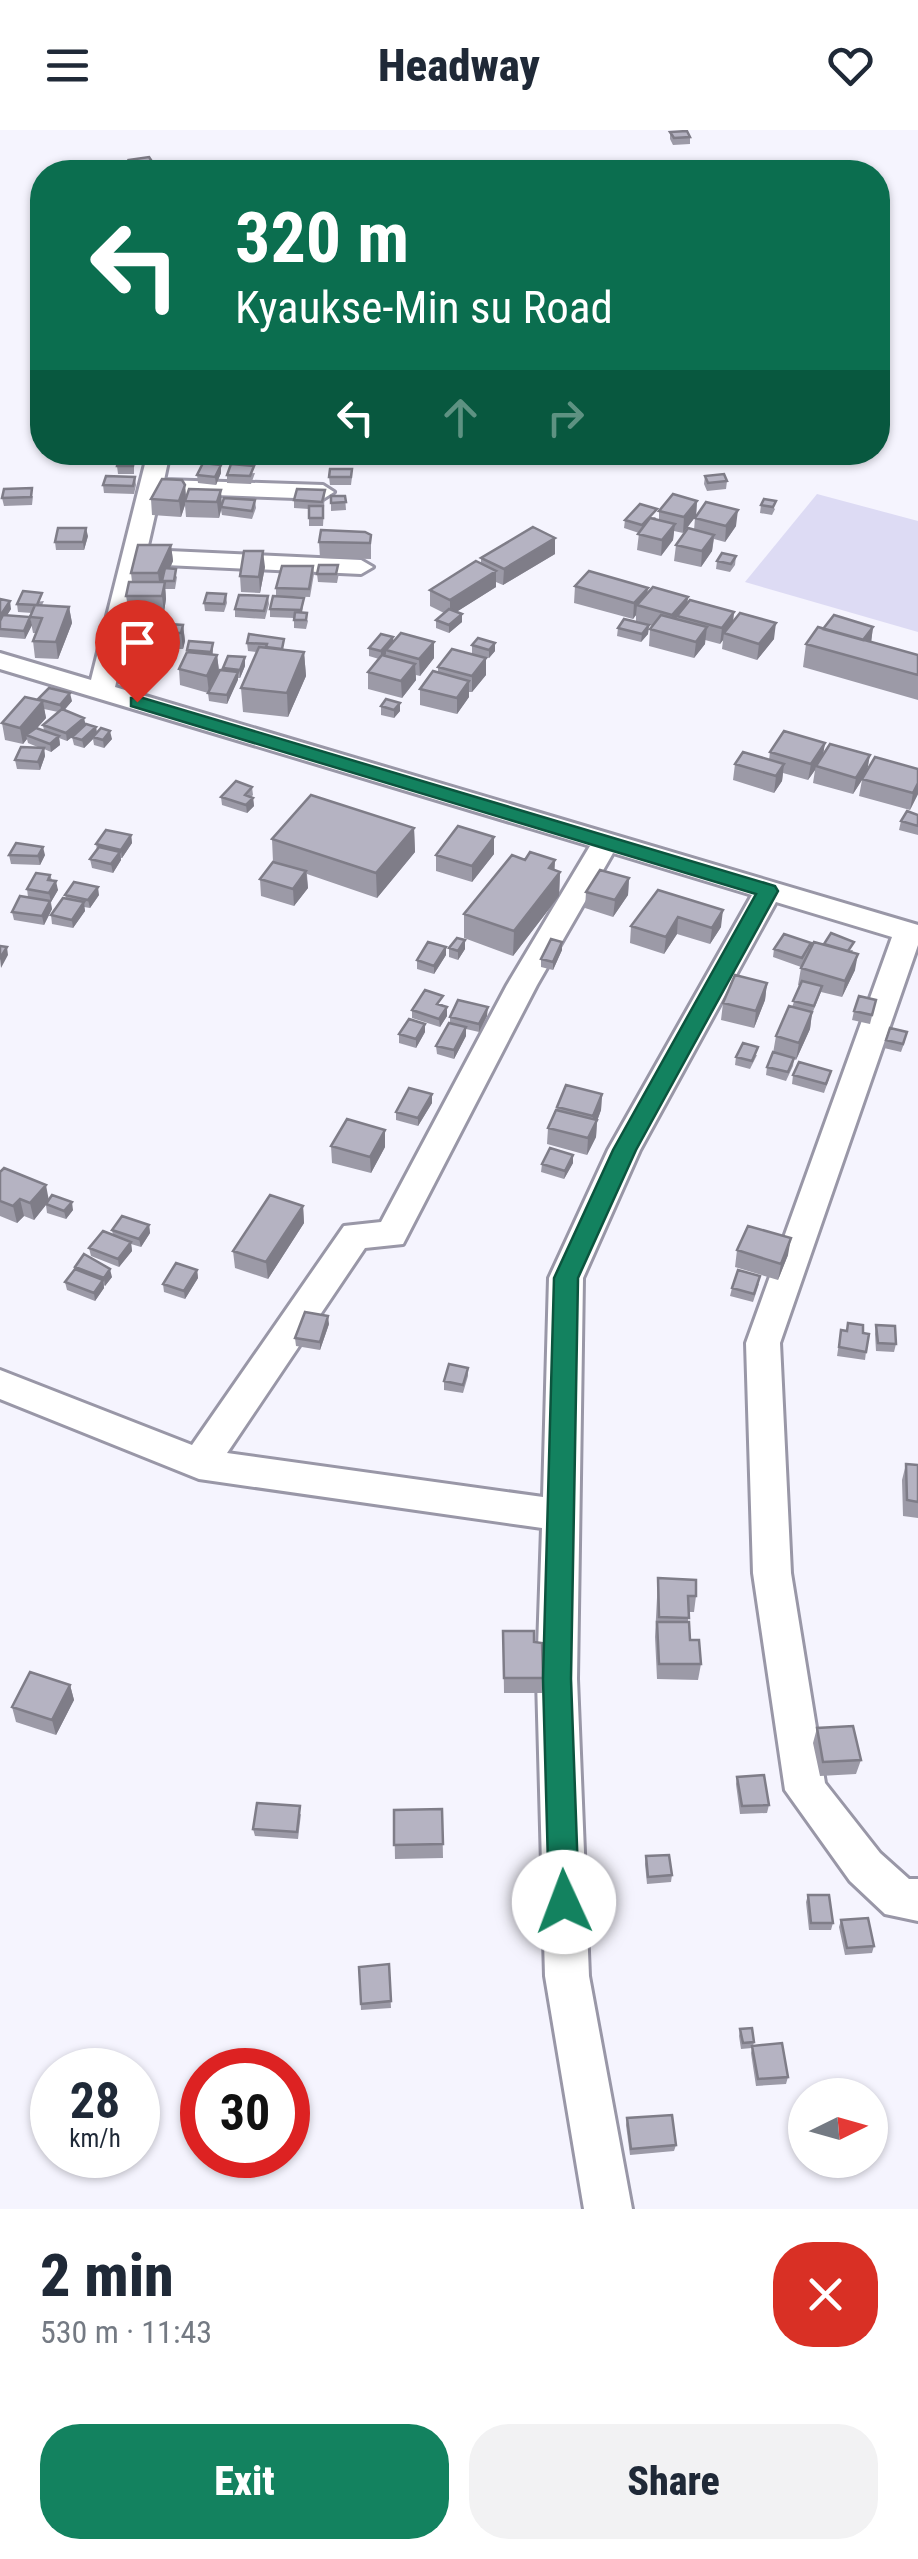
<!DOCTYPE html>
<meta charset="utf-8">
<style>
:root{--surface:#fff;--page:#f2f2f3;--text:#1f2937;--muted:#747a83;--accent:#13825f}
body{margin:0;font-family:"Roboto Condensed",sans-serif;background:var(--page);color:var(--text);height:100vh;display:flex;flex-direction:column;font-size:38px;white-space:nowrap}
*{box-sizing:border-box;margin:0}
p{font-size:32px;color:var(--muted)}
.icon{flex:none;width:55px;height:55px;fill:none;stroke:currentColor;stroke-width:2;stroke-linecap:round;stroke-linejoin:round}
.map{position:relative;height:2079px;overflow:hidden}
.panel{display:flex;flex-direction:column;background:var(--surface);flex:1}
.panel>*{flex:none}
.banner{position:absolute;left:30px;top:30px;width:860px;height:305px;border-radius:40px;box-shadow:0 2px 8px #0004;background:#0b6e4f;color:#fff;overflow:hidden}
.needle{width:65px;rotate:85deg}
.buttons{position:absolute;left:788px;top:1948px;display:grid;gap:20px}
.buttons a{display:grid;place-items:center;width:100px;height:100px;border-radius:50%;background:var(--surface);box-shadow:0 2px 8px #0004;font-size:50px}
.speed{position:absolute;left:30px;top:1918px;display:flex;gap:20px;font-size:50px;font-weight:700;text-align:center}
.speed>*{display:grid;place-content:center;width:130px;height:130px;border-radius:50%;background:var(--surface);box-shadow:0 2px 8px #0004;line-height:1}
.speed small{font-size:25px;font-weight:400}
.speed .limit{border:15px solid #d22;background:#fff;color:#111}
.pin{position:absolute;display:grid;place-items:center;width:85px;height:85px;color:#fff;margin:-102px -42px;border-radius:50% 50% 50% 0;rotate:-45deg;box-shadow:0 0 10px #0007}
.pin .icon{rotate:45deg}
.me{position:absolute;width:110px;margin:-55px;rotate:358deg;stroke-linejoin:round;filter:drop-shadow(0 0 8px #0008)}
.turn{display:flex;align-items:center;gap:35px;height:210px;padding:0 40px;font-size:45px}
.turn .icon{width:130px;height:130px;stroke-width:2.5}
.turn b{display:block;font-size:70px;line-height:85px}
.lanes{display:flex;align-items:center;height:95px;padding:0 40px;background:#0003;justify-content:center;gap:50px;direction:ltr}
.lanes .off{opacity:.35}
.round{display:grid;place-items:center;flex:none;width:105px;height:105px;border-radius:40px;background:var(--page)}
.summary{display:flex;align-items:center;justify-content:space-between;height:170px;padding:0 40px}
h1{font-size:60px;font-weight:800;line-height:75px}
.action{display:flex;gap:20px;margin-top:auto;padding:20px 40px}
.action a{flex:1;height:115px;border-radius:40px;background:var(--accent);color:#fff;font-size:40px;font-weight:800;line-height:115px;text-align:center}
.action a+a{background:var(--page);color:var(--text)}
header{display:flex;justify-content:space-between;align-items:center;height:130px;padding:0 40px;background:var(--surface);font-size:45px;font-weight:800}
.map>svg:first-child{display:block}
</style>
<header><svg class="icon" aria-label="menu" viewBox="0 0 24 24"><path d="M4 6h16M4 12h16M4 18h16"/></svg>Headway<svg class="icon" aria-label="heart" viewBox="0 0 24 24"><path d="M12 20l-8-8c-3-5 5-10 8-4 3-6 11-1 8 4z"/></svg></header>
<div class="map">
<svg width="918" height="2079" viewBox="0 0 918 2079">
<rect width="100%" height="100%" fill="#f5f4fe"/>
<path fill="#dddbf4" d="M817 364 918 391V502L745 452Z"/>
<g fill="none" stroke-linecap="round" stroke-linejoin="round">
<defs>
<path id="minor" d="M148 322H170L164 350 323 355 334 362 323 369 160 363 147 420 361 430 373 437 361 444 144 434 115 557 918 795V815L780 1213 791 1443 825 1653 880 1723 909 1749H918V1791L885 1784 850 1751 785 1660 753 1443 746 1213 892 807 776 772 640 1020 583 1148 577 1549 589 1846 632 2079H584L545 1846 537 1549 542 1398 199 1349 0 1269V1240L192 1315 344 1096 381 1092 507 855 590 716 0 539V523L91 550ZM613 723 752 765 608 1020 549 1148 543 1367 227 1323 365 1118 403 1114 537 855Z"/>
</defs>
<use href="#minor" stroke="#9997a7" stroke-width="6"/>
<use href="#minor" fill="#fff" fill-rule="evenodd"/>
</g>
<path fill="#9c9aa7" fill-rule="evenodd" d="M670 2 690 7V14L673 15 670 9Z
M69 322H110V325L70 324Z
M134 331V344H118L117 336Z
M221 335V343L216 355 198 353 197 345Z
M255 343 251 354 227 353V345Z
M705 346 727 351 726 359 707 361 704 354Z
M135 347 136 355 134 364 104 363 103 355Z
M329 347H352L351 355H330Z
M185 355 186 366 222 373 255 370 256 378 252 389 222 385 221 380 219 388 186 387 185 375 181 387 152 385 151 369Z
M325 360 323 396H309V379L294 378V370Z
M33 366 32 375 4 376 2 368Z
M331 366H345L346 380 331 381Z
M764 369 775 379 772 385 760 383 761 375Z
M697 371 696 386 683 403 674 401 673 410 661 426 637 420 639 403 624 398 625 390 656 387 654 389 659 390V381Z
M695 388 736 396 725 412 714 409 712 421 701 437 674 431 676 415 694 400Z
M371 405V429L320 428 319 412Z
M88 406 84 420H56L55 412Z
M171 415 173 431 170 438 177 447 175 459H165L166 469 164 482H129L126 466 132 452 131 443Z
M555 424 503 455 496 452V457L456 482 462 492 449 503 436 498V490L444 483 430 476V460L481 433V428Z
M736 426 735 435 730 442 716 439 717 431Z
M313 436 314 444 310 467 276 466V458Z
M265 437 260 463 241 462 240 446Z
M339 443 337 453 318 452 317 444Z
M575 456 688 467 687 473 734 482 733 492 774 509 757 530 722 519 723 510 720 514 705 510V514L694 528 649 516 650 499 653 496 636 491V485L633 489 574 473Z
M226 464 227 473 224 482 205 481 204 473Z
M268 466 269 474 265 489 235 487V479Z
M304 468 302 483 308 491 306 499 294 498V488L270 487V479Z
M0 469 11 479 7 485 32 495 25 509 0 507Z
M44 471 42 475 69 477 72 493 58 529 35 528 33 511 36 503H33L30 487 32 483 18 482 17 474Z
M183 495 185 511 183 519H171L166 538 147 537 144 547 114 546 111 530Z
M649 495 648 504 641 512 617 506 618 498Z
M873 497 871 512 918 525V570L803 537 806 514 823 499Z
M249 504 284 519 304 522 306 546 288 587 243 582 241 558 257 522 248 521 247 513Z
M394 512 434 528 420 546 416 545V550L402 568 368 559V542L379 529 369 526V518Z
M213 513V525H217L219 541 223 540V538L245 536 240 548H238L227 574 209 571 208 563 180 555 179 539 187 522Z
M472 515 495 521 489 528 472 524Z
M438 537 486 545 472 562H469V567L457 584 420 575V559L438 543Z
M39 570 72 571 64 580 85 594 96 597 97 603 112 609 104 618 94 615 93 609 84 618 74 615 72 607 67 611 59 608 60 615 51 622 44 619 45 626 40 640 17 639 15 630 40 618 28 613 27 609 23 614 5 610 2 593ZM44 579 58 582 43 595 44 601 37 598 46 588Z
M381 576 400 581 394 588 381 585Z
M825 613 823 625 868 640 918 664 910 680 859 666 862 650 853 664 813 653 815 640 808 650 783 643 782 651 774 663 733 650 735 634 769 630 770 622Z
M252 657 253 665 251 667 253 668 254 676 247 683 222 675 221 667Z
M918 685V705L899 700 901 691Z
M414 698 415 722 377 768 307 744 308 758 294 776 261 766 260 749 273 732 272 709Z
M131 705 132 713 122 728H121V730L113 743 92 738 90 729 97 720 96 714Z
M494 707V724L472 752 436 741V725Z
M9 725H45L40 735 11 734Z
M525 730H555L554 740 560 742 559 766 513 826 464 808V784Z
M50 745 52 750 58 760 51 772 52 779 44 795 14 790 12 782 28 767 27 759Z
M629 748 628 765 613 787 585 778 586 762Z
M658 760 721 797 710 814 677 804 664 824 630 813 631 796Z
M65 765H99L90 778 84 777 85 781 73 798 52 794 51 785 66 768Z
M562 812V820L553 840 541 837V829Z
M449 818 465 819 458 830 449 827Z
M811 818 853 820 852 822 855 840 842 867 821 862 812 884 810 899 796 930 794 929 793 936 786 951 766 945 767 937 773 923 776 906 792 877 800 856 798 855 801 838 805 830 801 837 773 827 774 819Z
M446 825 434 844 417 839V830Z
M767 853 765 870 754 898 721 890 723 873Z
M876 870 870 894 852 890 854 881Z
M443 874 442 876 447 877V886L440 897 412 888V880Z
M487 886 479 902 466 899V906L454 929 437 924 436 916 450 893V887Z
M425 902 416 918 399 913V904Z
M886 910 905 911 901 922 884 918Z
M757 925 750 939 735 935 736 927Z
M793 945 829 949 824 963 792 954Z
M432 964V973L418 996 396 990V982Z
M602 964 601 980 597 991 596 1007 587 1025 547 1014 548 998 557 977Z
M385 1000V1017L371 1043 332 1033 331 1016Z
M573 1025V1033L564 1049 541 1042 542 1034Z
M0 1042 49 1070 73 1080 66 1089 47 1083 46 1075 34 1090 24 1086 17 1093 0 1086Z
M303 1076 304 1093 268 1149 235 1138 233 1121Z
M149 1095 150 1103 141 1117 131 1114 132 1121 119 1137 91 1126 89 1118 113 1105 112 1100Z
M737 1120 788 1125 778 1150 735 1137Z
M75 1137 112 1147 105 1156 104 1155V1158L95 1171 67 1160 65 1152 75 1140Z
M197 1140 198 1148 185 1169 164 1162 163 1154Z
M759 1154 753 1172 730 1166 732 1158Z
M329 1194 320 1220 296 1216 295 1208Z
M876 1195 896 1214 894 1222 876 1221 875 1204Z
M841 1200 863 1203 866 1222 865 1230 837 1226Z
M468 1238V1246L463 1263 444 1260V1251Z
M906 1334 918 1335V1388L903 1386 902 1350Z
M658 1448 696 1466 694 1482H688V1492L690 1510 701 1534 698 1550 657 1549 655 1507Z
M503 1501 543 1548 542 1563H504Z
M70 1555 74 1570 56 1605 16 1592 12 1577Z
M817 1598 861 1630 856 1644 820 1646 813 1613Z
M737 1647 769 1675 767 1683 740 1684 736 1654Z
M442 1679 443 1728 395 1729 394 1680Z
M301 1684 298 1709 255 1706 253 1699Z
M646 1726 672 1745 671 1752 647 1754 645 1734Z
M808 1765 833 1793 831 1800H809L806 1772Z
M841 1790 874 1816 872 1823 845 1825 839 1797Z
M389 1834 391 1878 361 1880 359 1837Z
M740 1899 754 1912 753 1916 788 1947 786 1954 756 1956 751 1923 752 1918 741 1919 739 1906Z
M627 1988 676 2015 674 2021 630 2025 626 1995Z"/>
<path fill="#7f7d88" d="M153 33 154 40 133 42V36Z
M221 335V343L216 355 215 347Z
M185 355 186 371H185V375L181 387 179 371Z
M221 360 222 376 219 388 217 372Z
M697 371 696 386 683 403 684 387Z
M738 380 736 396 725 412 726 396Z
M675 394 673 410 661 426 662 410Z
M86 398 88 406 84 420 83 412Z
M714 405 712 421 701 437 702 421Z
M555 408V424L503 455 504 439Z
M171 415 173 431 164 451H162L160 460 158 443Z
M263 421 265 437 260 463 259 447Z
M496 441V457L450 486V470Z
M165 452 166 469 164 482 162 466Z
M648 458 646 474 637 475 636 485 633 489 634 473Z
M688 467 686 483 677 486 676 494 671 501 672 485Z
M10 471 11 479 1 495 0 486Z
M69 477 72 493 58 529 56 512Z
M734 482 732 498 724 503 723 510 720 514 722 498Z
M462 484V492L449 503V495Z
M30 487 32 495 25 509 24 501Z
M776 493 774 509 757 530 759 514Z
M183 495 185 511 183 519 181 503Z
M649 495 648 504 641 512 642 504Z
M707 497 705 514 694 528 696 512Z
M873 497 871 513 861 511Z
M169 503 171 519 166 538 164 521Z
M393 507 394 516 386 520V524L381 530V521Z
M434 512V528L420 546 419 529Z
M495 513V521L489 528V520Z
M145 521 147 537 144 547 142 531Z
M304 522 306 546 288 587 287 563Z
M217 525 219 541 209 563 207 546Z
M245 527V536L240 548V540Z
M486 528V545L472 562V546Z
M415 534 416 550 402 568 401 551Z
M238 542V550L227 574V565Z
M469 551V567L457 584V568Z
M70 563 72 571 62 583 60 575Z
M43 571 46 588 30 606 26 605 27 609 23 614 20 598Z
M400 573V581L394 588V580Z
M84 588 86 596 67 611 66 603Z
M96 597 97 605 93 607V609L84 618 82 610Z
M110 601 112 609 104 618 103 610Z
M59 606 60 615 51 622 50 614Z
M825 613 822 630 816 636 815 640 808 650 811 634Z
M44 618 45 626 40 640 38 632Z
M870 625 867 642 853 664 856 648Z
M784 634 782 651 774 663 776 646Z
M918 653V664L910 680 913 663Z
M253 668 254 676 247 683 246 675Z
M414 698 415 722 377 768 376 743Z
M131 705 132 713 122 728 121 720Z
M494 707V724L472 752V736Z
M43 717 45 725 40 735 38 726Z
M120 722 121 730 113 743 111 734Z
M555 730 554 750 560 742 559 766 513 826 514 801 549 738Z
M306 741 308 758 294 776 293 759Z
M629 748 628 765 613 787 615 770Z
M56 751 58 760 51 772 49 763Z
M98 757 99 765 90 778 88 770Z
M50 771 52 779 44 795 42 786Z
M84 772 85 781 73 798 72 790Z
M723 780 721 797 710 814 712 798Z
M678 787 677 804 664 824 666 807Z
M465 810V819L458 830V821Z
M562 812V820L553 840V832Z
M7 817 8 825 1 838 0 828Z
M446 817V825L434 844V836Z
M858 824 855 840 842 867 845 851Z
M767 853 765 870 754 898 756 881Z
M447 877V886L440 897 439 889Z
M488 877 487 886 479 902V894Z
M812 882 810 899 796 930 799 913Z
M425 894V902L416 918V909Z
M466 897V906L454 929V920Z
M432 964V973L418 996V988Z
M602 964 601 980 597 991 596 1007 587 1025 588 1008 592 1000 593 986Z
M385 1000V1017L371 1043 370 1027Z
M573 1025V1033L564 1049 565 1041Z
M46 1055 49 1071 34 1090 30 1073Z
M20 1069 24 1086 17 1093 13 1076Z
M72 1072 73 1080 66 1089 64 1081Z
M303 1076 304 1093 268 1149 266 1132Z
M149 1095 150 1103 141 1117 139 1109Z
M791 1108 788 1125 778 1150 781 1134Z
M131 1112 132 1121 119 1137 118 1129Z
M110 1139 112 1147 105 1156 104 1148Z
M197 1140 198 1148 185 1169 184 1161Z
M103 1150 104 1158 95 1171 94 1163Z
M328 1186 329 1194 320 1220V1212Z
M70 1555 74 1570 56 1605 52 1590Z"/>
<path fill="#b5b3c2" stroke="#7f7d88" stroke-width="2.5" d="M687 1 690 7 674 8 670 2Z
M149 27 153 33 133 36 129 30Z
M118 330 134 331 133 336H117Z
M203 333 221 335 215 347 197 345Z
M231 334 254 336 250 346 227 345Z
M330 339H352L351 347H329Z
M724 344 727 351 708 353 705 346Z
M106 346 135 347 133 356 103 355Z
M162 349 182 350 185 355 179 371 151 369Z
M32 358 31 367 2 368 4 359Z
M189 359 221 360 217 372 185 371Z
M297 359 325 360 322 372 294 370Z
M673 364 697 371 684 387 659 381Z
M331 366H345L346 372 331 373Z
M224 368 255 370 252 381 221 377Z
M764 369 776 371 773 377 761 375Z
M706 372 738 380 726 396 695 388Z
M640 374 657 379 642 395 625 390Z
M309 376H323V388H309Z
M650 388 675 394 662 410 638 404Z
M533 397 555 408 504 439 481 428Z
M58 398H86L83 412H55Z
M688 398 714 405 702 421 676 415Z
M321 400 365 402 371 405 370 413 319 412Z
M138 415H171L158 443H131Z
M244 421H263L259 447 240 446Z
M722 423 736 426 731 434 717 431Z
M476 431 496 441 450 470 430 460Z
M319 435H338L336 444H317Z
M282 436H313L309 459 276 458Z
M165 438 176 439 174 451H162Z
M589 441 648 458 634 473 575 456Z
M129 452H165L162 466H126Z
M653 457 688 467 672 485 637 475Z
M23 461 42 463 37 475 17 474Z
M207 463 226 464 224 474 204 473Z
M239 465 268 466 264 481 235 479Z
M273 466 304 468 301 480 270 479Z
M0 469 10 471 0 486Z
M690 470 734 482 722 498 677 486Z
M35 475 69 477 56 512 33 511 42 488 30 487Z
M449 479 462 484 449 495 436 490Z
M295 482 307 483 306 490H294Z
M740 483 776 493 759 514 724 503Z
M3 485 30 487 24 501 0 499V491Z
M661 485 707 497 696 512 650 499Z
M834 485 873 497 863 510 823 499Z
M624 489 649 495 642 504 618 498Z
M123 491 183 495 181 503H169L164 521H145L142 531 111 530Z
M818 497 918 525V545L806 514Z
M401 503 434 512 419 529 386 520Z
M249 504 284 509 282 519 266 517 267 514 247 513Z
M381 504 393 507 381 521 369 518Z
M478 508 495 513 489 520 472 515Z
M189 511 213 513 211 522 187 520Z
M259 517 304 522 287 563 241 558Z
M452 519 486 528 472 546 438 537Z
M187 522 217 525 207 546 179 539Z
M382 525 415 534 401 551 368 542Z
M228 526 245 527 240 540 223 538Z
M220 540 238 542 227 565 208 563Z
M433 541 469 551 457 568 420 559Z
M49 558 70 563 60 575 38 569Z
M25 567 43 571 20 598 2 593Z
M386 569 400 573 394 580 381 576Z
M62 579 84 588 66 603 43 595Z
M86 594 96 597 82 610 72 607Z
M36 598 59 606 50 614 26 605Z
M101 598 110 601 103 610 93 607Z
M784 601 825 613 811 634 770 622Z
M830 614 870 625 856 648 816 636Z
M21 617 44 618 38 632 15 630Z
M743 622 784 634 776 646 735 634Z
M875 627 918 639V653L913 663 862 649Z
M236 651 252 657 245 665 253 668 246 675 221 667Z
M311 665 414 698 376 743 272 709Z
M907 681 918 685V696L901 691Z
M458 696 494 707 472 736 436 725Z
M106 700 131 705 121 720 96 714Z
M16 713 43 717 38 726 9 725Z
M99 717 120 722 111 734 90 729Z
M530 722 555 730 549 738 560 742 514 801 464 784 512 725 525 730Z
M273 732 306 741 293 759 260 749Z
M600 740 629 748 615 770 586 762Z
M36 743 50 745 48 750 56 751 49 763 27 759Z
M74 752 98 757 88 770 65 765Z
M658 760 723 780 712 798 678 787 666 807 631 796Z
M20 766 50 771 42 786 12 782Z
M63 768 84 772 72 790 51 785Z
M831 803 854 812 848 821 824 814Z
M784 804 811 813 802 828 774 819Z
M457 808 465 810 458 821 449 818Z
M551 809 562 812 553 832 541 829Z
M428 812 446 817 434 836 417 830Z
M814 812 858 824 845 851 801 838Z
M0 816 7 817 0 828Z
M735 845 767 853 756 881 723 873Z
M802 851 822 856 814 876 793 871Z
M425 860 443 866 437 874 447 877 439 889 412 880Z
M859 866 876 870 872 885 854 881Z
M458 870 488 877 479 894 450 887Z
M789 876 812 882 799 913 776 906Z
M409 889 425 894 416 909 399 904Z
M449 893 466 897 454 920 436 916Z
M890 898 907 902 903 914 886 910Z
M743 913 758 917 752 931 736 927Z
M773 922 794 928 788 942 767 937Z
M799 932 831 941 826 954 793 945Z
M566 955 602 964 593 986 557 977Z
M409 958 432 964 418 988 396 982Z
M556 980 597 990 588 1008 548 998Z
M347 989 385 1000 370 1027 331 1016Z
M550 1018 573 1025 565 1041 542 1034Z
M4 1038 46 1055 30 1073 20 1069 13 1076 0 1071V1042Z
M52 1065 72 1072 64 1081 46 1074Z
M270 1065 303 1076 266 1132 233 1121Z
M122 1086 149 1095 139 1109 112 1100Z
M748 1096 791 1108 781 1134 737 1120Z
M103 1101 131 1112 118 1129 89 1118Z
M84 1124 110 1139 104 1148 75 1137Z
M176 1133 197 1140 184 1161 163 1154Z
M75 1139 103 1150 94 1163 65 1152Z
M738 1140 760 1146 754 1164 732 1158Z
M305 1182 328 1186 320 1212 295 1208Z
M848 1193 863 1195V1203L869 1204 866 1222 839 1217 841 1200 847 1201Z
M876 1195 895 1196 896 1214 878 1213Z
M449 1234 468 1238 463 1255 444 1251Z
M906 1334 918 1335V1372L907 1370Z
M658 1448 696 1450V1466H688L689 1488 659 1487Z
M657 1492H689L690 1510H699L701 1534H659Z
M503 1501H534V1512L542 1513 543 1548H504Z
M30 1542 70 1555 52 1590 12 1577Z
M853 1596 861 1630 823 1632 817 1598Z
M764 1645 769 1675 742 1676 737 1647Z
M257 1673 300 1676 297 1702 253 1699Z
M442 1679 443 1714 394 1715V1680Z
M669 1725 672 1745 648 1747 646 1726Z
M808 1765H829L833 1793H811Z
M868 1788 874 1816 847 1818 841 1790Z
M389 1834 391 1871 361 1874 359 1837Z
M752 1898 754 1912 743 1913 740 1899Z
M782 1913 788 1947 758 1949 752 1916Z
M672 1985 676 2015 631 2019 627 1988Z"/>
<path fill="#13825f" stroke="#0c543e" stroke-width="2.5" d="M131 568H143L775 756 778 761 636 1020 578 1148 571 1549 579 1772 575 1782 564 1786 554 1782 549 1772 543 1549 554 1148 613 1020 756 764 131 576Z"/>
</svg>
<div class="buttons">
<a><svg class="needle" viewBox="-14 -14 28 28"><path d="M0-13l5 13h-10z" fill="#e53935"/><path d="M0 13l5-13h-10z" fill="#747a83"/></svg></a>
</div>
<div class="speed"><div>28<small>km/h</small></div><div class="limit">30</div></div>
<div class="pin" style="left:137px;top:572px;background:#d93025"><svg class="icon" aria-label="arrive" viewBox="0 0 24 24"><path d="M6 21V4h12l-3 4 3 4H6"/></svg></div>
<svg class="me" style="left:564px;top:1772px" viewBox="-20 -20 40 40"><circle r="19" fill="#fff"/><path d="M0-13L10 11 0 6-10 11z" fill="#13825f"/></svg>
<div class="banner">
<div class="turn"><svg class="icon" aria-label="left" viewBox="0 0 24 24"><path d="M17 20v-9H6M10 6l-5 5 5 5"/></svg><div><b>320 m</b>Kyaukse-Min su Road</div></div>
<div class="lanes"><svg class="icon" aria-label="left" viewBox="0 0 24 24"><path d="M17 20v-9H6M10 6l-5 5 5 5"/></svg><svg class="icon off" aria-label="ahead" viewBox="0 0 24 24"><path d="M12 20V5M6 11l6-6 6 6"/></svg><svg class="icon off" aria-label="right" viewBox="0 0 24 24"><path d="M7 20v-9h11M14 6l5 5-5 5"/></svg></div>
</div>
</div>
<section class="panel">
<div class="summary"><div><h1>2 min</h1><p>530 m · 11:43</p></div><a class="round" style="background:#d93025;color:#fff"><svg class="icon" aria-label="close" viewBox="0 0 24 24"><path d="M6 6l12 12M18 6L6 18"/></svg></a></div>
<div class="action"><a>Exit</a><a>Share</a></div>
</section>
